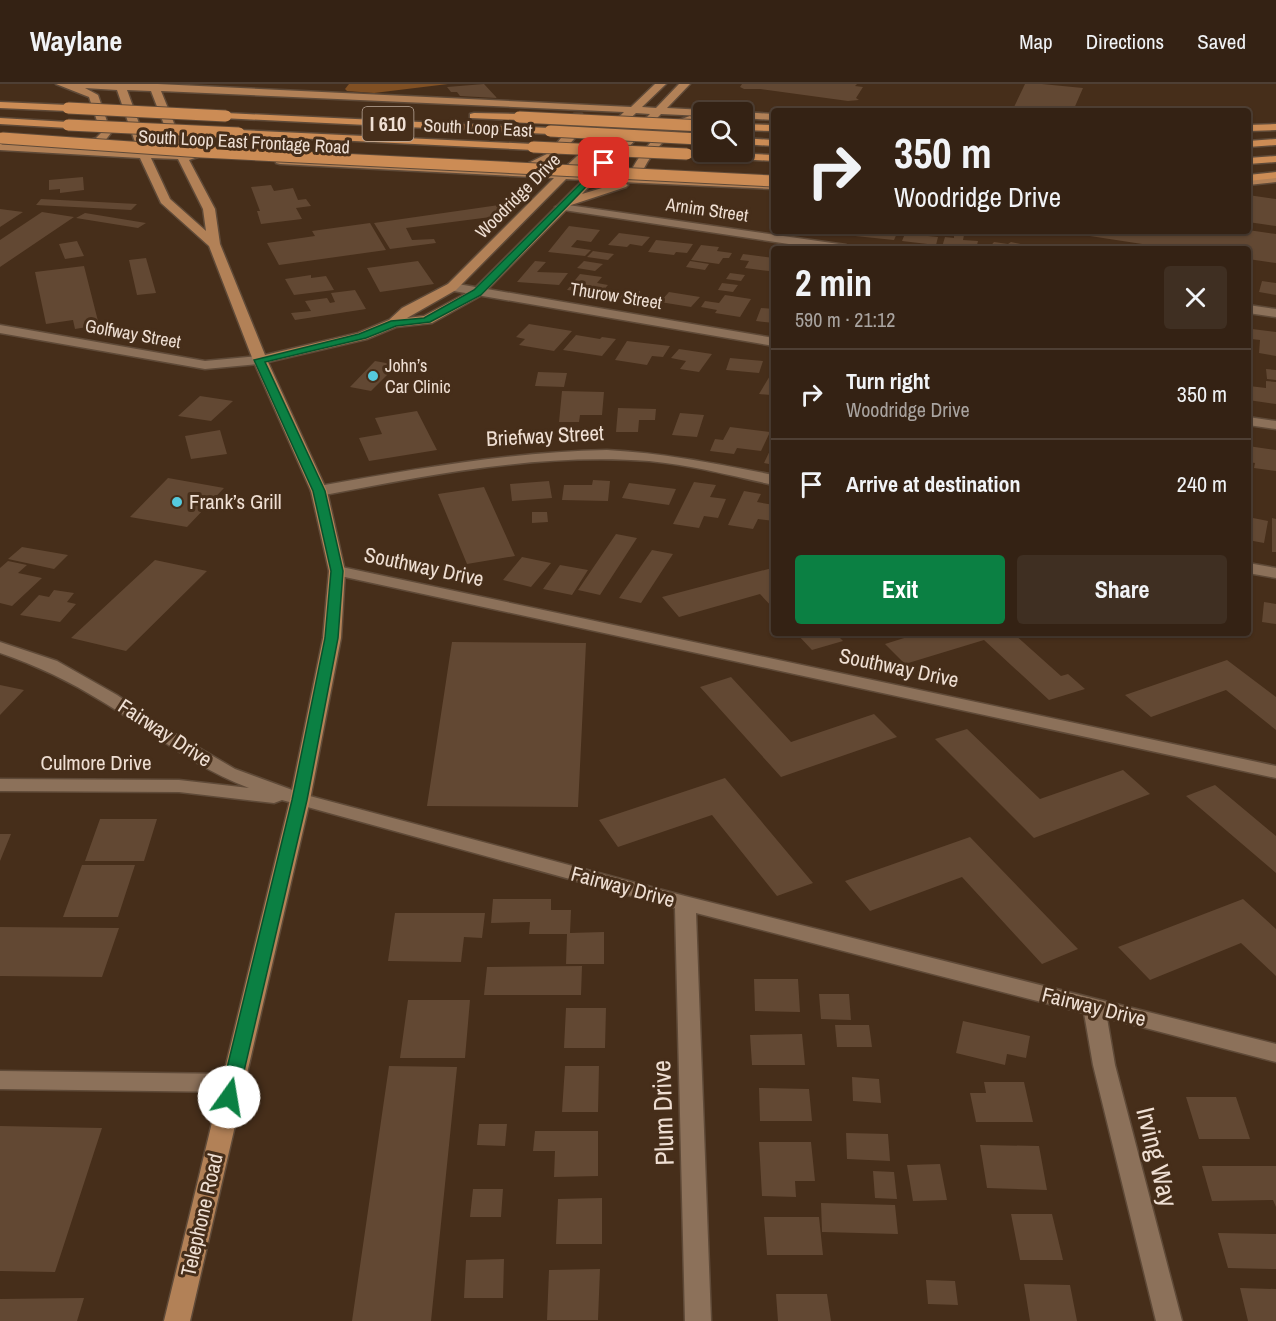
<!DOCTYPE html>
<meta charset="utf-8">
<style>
:root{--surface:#342214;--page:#3f2f22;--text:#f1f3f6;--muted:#a9a4a0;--line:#4e3f34;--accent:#0b8043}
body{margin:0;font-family:"Archivo Narrow",sans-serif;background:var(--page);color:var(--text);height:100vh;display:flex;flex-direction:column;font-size:22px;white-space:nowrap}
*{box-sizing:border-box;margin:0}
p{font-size:20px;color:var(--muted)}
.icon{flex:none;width:33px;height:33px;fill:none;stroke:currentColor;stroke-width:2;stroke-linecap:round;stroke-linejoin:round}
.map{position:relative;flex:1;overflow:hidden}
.details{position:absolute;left:771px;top:162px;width:480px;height:390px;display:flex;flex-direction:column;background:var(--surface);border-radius:6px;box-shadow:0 2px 4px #0004,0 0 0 2px var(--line)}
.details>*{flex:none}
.banner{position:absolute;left:771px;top:24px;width:480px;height:126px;border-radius:6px;box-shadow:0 2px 4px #0004,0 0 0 2px var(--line);background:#342214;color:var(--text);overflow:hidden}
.controls{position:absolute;left:693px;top:18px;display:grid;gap:12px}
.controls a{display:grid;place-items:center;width:60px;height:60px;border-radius:6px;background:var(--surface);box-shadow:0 2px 4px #0004,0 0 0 2px var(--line);font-size:30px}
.pin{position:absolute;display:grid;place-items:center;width:51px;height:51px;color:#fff;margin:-26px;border-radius:12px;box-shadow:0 3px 9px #0006}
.me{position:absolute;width:66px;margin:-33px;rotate:13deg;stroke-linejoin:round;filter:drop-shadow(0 0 4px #0008)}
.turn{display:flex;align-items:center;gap:21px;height:126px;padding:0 24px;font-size:27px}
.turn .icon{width:78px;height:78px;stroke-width:2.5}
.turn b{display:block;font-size:42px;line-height:51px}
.round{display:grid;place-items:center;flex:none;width:63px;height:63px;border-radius:6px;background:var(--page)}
.overview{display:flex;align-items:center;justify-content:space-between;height:102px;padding:0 24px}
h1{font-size:36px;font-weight:800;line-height:45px}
.primary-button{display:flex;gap:12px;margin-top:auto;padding:12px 24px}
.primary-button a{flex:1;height:69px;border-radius:6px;background:var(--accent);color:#fff;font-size:24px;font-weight:800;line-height:69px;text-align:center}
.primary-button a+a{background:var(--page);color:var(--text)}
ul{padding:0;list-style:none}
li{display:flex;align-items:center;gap:18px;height:90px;padding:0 24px;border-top:2px solid var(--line)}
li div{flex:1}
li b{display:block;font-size:22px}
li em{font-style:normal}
header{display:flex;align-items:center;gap:36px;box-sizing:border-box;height:84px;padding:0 30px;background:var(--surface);border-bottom:2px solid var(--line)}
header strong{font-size:28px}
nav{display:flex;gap:33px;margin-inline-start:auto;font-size:21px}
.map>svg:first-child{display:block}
</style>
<header>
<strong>Waylane</strong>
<nav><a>Map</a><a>Directions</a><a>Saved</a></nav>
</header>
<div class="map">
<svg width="1276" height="1237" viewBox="0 0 1276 1237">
<rect width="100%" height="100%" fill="#462e1a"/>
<path fill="#815023" d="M349 0H448L374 9 347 7 345 5Z"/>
<path fill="#624833" d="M484 0 497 14 460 12 457 8H451L447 3Z
M742 0H857L855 2 863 3 856 14 859 16 848 17 760 5H744L740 3Z
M1025 0H1042L1083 4 1073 27 1014 23Z
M83 93 84 106 60 109V105L49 106V96Z
M271 101 274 107 293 104 298 116 306 115 311 122 296 124 302 135 261 140 257 127H260L251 103Z
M1248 111 1276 115V142L1248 138Z
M41 115 137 120 131 126 36 121Z
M506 120 513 130 406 144 412 156 434 155 436 159 390 165 374 139Z
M0 125 23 128 0 143Z
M42 128 74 133 0 183V156Z
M85 129 146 139 138 144 76 134Z
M370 139 386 166 279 181 267 159 315 152 312 147Z
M569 142 600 146 591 158 577 156 571 163 591 166 585 172 548 168Z
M858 147H898L894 156 855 152Z
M906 147 919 148 918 151 938 153 936 161 902 157Z
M1057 147 1248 146 1276 150V179L1248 175V165H1175Z
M619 149 650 153 642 162 630 160 627 163 608 161Z
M954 150 964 151 963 156 978 157 976 165 942 163 945 153 954 154Z
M656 156 693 160 687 169 676 168 674 171 648 168Z
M77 157 84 172 65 175 59 160Z
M994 158 1008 160 1011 158 1030 162 1027 165H988Z
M701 161 719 163 717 167 732 169 729 174H723L719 180 691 176Z
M593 167 614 170 608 176 587 173Z
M743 170 774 174V183H771L769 187 745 184 749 177 740 176Z
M146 174 156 209 137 211 129 176Z
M418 177 434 200 380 208 367 184Z
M535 177 546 178 537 188 568 189 559 201 517 198Z
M584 177 603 180 595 187 577 184Z
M690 177 709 180 705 186 686 183Z
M84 182 99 241 75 245 73 236 46 240 35 188Z
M730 189 745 191 741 197 726 195Z
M580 190 602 193 597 199 608 201 600 210 567 206Z
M311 191V194L326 192 334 206 294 211 285 195Z
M1262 197 1276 199V211L1259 208Z
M722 199 738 201 733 208 718 206Z
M355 206 366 225 295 236 291 229 311 227 305 217 327 214 330 219 335 218 331 209Z
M616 207H640L639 215H615Z
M669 208 700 213 691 223 660 218Z
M725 211 751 215 740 233 715 229 717 226 701 223 705 217 719 219Z
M761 224 774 225V239L756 237Z
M529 240 572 247 554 267 519 261 525 255 516 253Z
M1252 245 1276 248V272L1259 269 1260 256 1251 255Z
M576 251 600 255 602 253 616 255 602 272 563 266Z
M627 257 670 262 663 273 652 272 647 281 615 276Z
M679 265 712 270 699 288 680 285 686 277 671 274Z
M730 274 763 277 759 289 726 286Z
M375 277 397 281 371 307 350 303Z
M774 285V306L771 311 759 310Z
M1266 285 1276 286V296L1267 295Z
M538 288 567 289 564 303 535 302Z
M1266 297 1276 298V320L1248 316 1249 302 1266 304Z
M562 307 604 308 602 331H580L579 338H559Z
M200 312 233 317 211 337 178 332Z
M618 324 656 325 655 336H639L638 348H616Z
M417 327 437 366 369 377 359 354 382 350 375 334Z
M680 329 704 331 697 353 672 351Z
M730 343 770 348 761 367 737 364 734 370 710 367 715 355 723 356Z
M220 346 227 370 191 375 185 352Z
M774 358V381L764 379Z
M1248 362 1276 366V387L1254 384 1255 379 1248 378Z
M168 394 224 404 187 443 130 433Z
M593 396 610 397 608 417 562 416 564 401H592Z
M549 397 552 414 512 417 510 400Z
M694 398 716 401 710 413 726 415 718 434 704 432 699 444 673 440Z
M629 399 676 405 669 421 622 414Z
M484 403 515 472 467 480 438 410Z
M744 407 761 410 757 418 774 421V437L758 435 753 445 728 441Z
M532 428H547L548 438 532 439Z
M1248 433 1268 437 1264 459 1248 456Z
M1272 434 1276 435V468H1272Z
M616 450 637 454 600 511 578 506Z
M22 463 68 471 54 485 8 475Z
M652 466 673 470 641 519 619 514Z
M522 473 551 479 531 503 503 496Z
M155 476 207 487 126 567 71 554Z
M8 477 27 481 18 489 42 494 12 522 0 519V484Z
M560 481 588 486 572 511 543 505Z
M772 484 774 486V525L760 510 679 533 662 513Z
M54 506 74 509 67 518 76 520 60 538 20 531 39 511 49 513Z
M1264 518 1276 520V540L1262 538Z
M796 549H835L843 557 812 566Z
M920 549H1013L1061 592 1068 590 1085 605 1049 616 984 556 905 580 885 560Z
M452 558 586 559 578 723 427 722Z
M1227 576 1276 613V646L1226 606 1151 633 1125 611Z
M731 593 791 658 874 630 897 653 781 693 700 603Z
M0 601 24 606 0 631Z
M967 645 1040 715 1123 686 1150 710 1034 754 935 655Z
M725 694 813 799 777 812 712 731 618 763 599 736Z
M1215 701 1276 752V789L1186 712Z
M100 735H157L144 777H85Z
M0 750H11L0 777Z
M970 753 1078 865 1042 880 962 793 870 827 845 797Z
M82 781H135L118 833H63Z
M493 815H551V826H571L570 849 604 848V880H566L567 850H529L530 838 491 839Z
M1243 815 1276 845V892L1241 859 1150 896 1118 863Z
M395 829H485L482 854 464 853 461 878 388 877Z
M0 843 119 844 102 893 0 892Z
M582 882 581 911H484L487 883Z
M754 895H798L800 928 755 927Z
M819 910H849L851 936 821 935Z
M408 916H470L465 974H400Z
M566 924H606L605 964H564Z
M963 937 1030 952 1026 974 1007 970 1005 981 956 969Z
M835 941H869L872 963H837Z
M802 950 805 981H752L750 951Z
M389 982 457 983 431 1237H352Z
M565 982H599L598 1028H562Z
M852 993 879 995 881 1019 853 1017Z
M984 998H1024L1033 1038H976L970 1009H986Z
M759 1004 809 1005 812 1037H760Z
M1186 1013H1236L1250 1055H1199Z
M479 1040H507L505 1062 477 1061Z
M0 1042 102 1044 55 1188 0 1187Z
M535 1047H598V1092L554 1093 555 1067H533Z
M846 1049 888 1050 890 1077 847 1075Z
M759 1058H811L815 1097H795L796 1113 762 1112Z
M980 1061 1039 1062 1047 1106 987 1104Z
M940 1080 947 1116 913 1117 907 1081Z
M1202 1082H1276V1123L1273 1116 1212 1117Z
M873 1087 894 1088 897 1115 875 1114Z
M473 1105H503L501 1133H470Z
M602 1114V1160H556L558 1115Z
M821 1119 895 1121 898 1150 822 1148Z
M1011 1130H1052L1063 1176H1020Z
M764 1133H819L823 1171H767Z
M1218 1149 1276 1150V1185L1228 1184Z
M504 1175 503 1214H464L466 1176Z
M600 1185 598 1236H547L549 1186Z
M926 1196 955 1197 958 1221 928 1220Z
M1024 1200 1070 1201 1077 1237H1030Z
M1240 1204 1276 1205V1237H1248Z
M776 1210H827L831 1237H778Z
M84 1214 77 1237H0V1215Z"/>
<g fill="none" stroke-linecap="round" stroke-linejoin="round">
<defs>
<path id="minor" d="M561 120 846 161 852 165H822L557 125 555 123Z
M452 199 774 254V262L448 206 446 203 448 200Z
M1248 221 1276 225V233L1248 229Z
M0 241 205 277 260 272 267 276 260 280 205 285 0 249Z
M1248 333 1276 337V345L1248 341Z
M607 366C664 369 718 380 774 391V401C732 392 691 381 649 377 537 369 428 391 319 412L311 407 319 402C415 385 509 368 607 366Z
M1248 479 1276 484V494L1248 489Z
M337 482 1276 682V694L331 490 329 487 331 484Z
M0 558 57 577 117 611 170 647 235 685 306 711 685 812 1276 960V978L1107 934 1115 981 1182 1237H1156L1093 981 1084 929 696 829 711 1237H685L675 824 282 716 274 719 179 708 0 707V695L179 696 249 704C193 683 153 648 103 618 69 597 38 582 0 569Z
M0 987 232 990 240 993 243 999 240 1005 232 1008 0 1005Z"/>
<path id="major" d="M56 0H158L631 23 655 0H666L642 23 656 24 679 0H690L667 24 704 26 709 28H704V32L661 30 602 90 636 92 631 87C644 63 663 40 690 32L695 35 694 37C671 47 654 64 643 86L649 92 774 99V105L622 98 628 101 626 103 571 121 482 211 432 239 396 243 367 255 268 278 327 407 345 487 341 554 310 716 190 1237H164L290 716 323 554 329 487 311 407 253 276 209 162 161 119 140 74 0 66V60L74 64 75 61 96 54 101 49 89 13ZM85 4 117 6 138 67 86 64 104 58 111 49 98 11ZM127 6 151 7 175 69 149 67ZM161 7 624 28 560 88 530 86C548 80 589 52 582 30H574L569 44 549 69 514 86 276 75V79L280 80 554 94 448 200 402 224 389 236 358 249 265 271 220 160 215 125 189 76 198 73 186 69ZM636 29 650 30 590 89 572 88ZM151 74 178 75 203 125 206 147 170 115ZM566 95 583 96 474 205 424 232 407 234 456 206ZM595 96 622 98 582 110Z
M740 28H742L774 30V36L742 34V28Z
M1276 92V98L1248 101V95Z"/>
<path id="highway" d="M0 18 68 21 73 24 68 27 0 24Z
M226 29 550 44 555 47 550 50 222 34V30Z
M474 29 519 30 524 33 519 36 470 34V30Z
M0 34 68 38 73 41 68 44 0 40Z
M742 40 774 41V47L742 46Z
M1276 40V46L1248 47V41Z
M239 46 533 60 538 63 533 66 235 51 234 49Z
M742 54 774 56V62L742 60Z
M1276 55V61L1248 63V57Z
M687 67 774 71V77L683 72V68Z
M1276 72V78L1248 80V74Z
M1276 88V94L1248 97V91Z"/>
</defs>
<use href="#minor" stroke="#5f4a38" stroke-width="3"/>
<use href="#major" stroke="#5f4a38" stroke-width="3"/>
<use href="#highway" stroke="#5f4a38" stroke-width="3"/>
<use href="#minor" fill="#8c715a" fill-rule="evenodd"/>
<use href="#major" fill="#b28157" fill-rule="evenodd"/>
<use href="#highway" fill="#cc8c55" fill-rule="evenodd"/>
<defs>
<path id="highway-bridge" d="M68 24 226 32
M519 33 704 42
M68 41 239 49
M550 47 699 55
M2 54 202 68 774 97
M533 63 687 70"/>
</defs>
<use href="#highway-bridge" stroke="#5f4a38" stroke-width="13" stroke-linecap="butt"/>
<use href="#highway-bridge" stroke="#cc8c55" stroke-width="11"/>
</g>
<path fill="#0b8043" stroke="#07532c" stroke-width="1.5" d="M602 78 609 79 481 211 430 238 396 242 366 254 265 278 325 407 343 487 338 554 307 716 238 1013 235 1018 229 1020 223 1018 220 1013 292 716 325 554 331 487 313 407 254 276 359 250 391 237 424 234 474 206Z"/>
<g fill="#55cade" stroke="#462e1a" stroke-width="2">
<circle cx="373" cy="292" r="6"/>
<circle cx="177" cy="418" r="6"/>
</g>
<g text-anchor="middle" stroke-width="6" stroke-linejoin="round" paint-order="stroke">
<g font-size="18" fill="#efdfd3" stroke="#462e1a">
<text transform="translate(478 44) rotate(3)" y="6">South Loop East</text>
<text transform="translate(244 58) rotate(3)" y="6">South Loop East Frontage Road</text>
<text transform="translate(518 112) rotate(-45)" y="6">Woodridge Drive</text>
<text transform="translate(707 126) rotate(8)" y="6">Arnim Street</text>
<text transform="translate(616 212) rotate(9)" y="6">Thurow Street</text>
<text transform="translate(133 250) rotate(10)" y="6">Golfway Street</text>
</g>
<g font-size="18" fill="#efdfd3" stroke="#462e1a" text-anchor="start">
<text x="385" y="288">John’s<tspan x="385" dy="21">Car Clinic</tspan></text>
</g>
<rect fill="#462e1a" stroke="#bcaa9c" stroke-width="1.5" x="362.5" y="23" width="51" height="34" rx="4.5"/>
<g font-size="20" font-weight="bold" fill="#efdfd3">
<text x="388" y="47">I 610</text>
</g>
<g font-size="21" fill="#efdfd3" stroke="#462e1a">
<text transform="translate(545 352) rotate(-3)" y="7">Briefway Street</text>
<text transform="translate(424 483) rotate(12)" y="7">Southway Drive</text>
<text transform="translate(899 584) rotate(12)" y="7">Southway Drive</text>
<text transform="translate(165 649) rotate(33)" y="7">Fairway Drive</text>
<text x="96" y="686">Culmore Drive</text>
<text transform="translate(623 803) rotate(15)" y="7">Fairway Drive</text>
<text transform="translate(1094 923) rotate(14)" y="7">Fairway Drive</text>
<text transform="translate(202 1131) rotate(-77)" y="7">Telephone Road</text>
</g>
<g font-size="21" fill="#efdfd3" stroke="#462e1a" text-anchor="start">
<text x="189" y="425">Frank’s Grill</text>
</g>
<g font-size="26" fill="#efdfd3" stroke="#462e1a">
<text transform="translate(663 1029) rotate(-92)" y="9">Plum Drive</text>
<text transform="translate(1157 1073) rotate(76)" y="9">Irving Way</text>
</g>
</g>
</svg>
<div class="controls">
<a><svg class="icon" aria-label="search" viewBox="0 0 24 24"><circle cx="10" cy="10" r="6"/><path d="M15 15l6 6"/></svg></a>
</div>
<div class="pin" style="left:604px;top:79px;background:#d93025"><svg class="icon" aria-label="arrive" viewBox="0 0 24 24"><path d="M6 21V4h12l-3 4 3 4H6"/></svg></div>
<svg class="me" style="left:229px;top:1013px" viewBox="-20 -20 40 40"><circle r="19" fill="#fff"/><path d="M0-13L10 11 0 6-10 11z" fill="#0b8043"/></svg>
<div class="banner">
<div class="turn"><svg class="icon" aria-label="right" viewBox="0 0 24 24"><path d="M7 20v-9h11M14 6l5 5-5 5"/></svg><div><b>350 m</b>Woodridge Drive</div></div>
</div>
<section class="details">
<div class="overview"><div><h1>2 min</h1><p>590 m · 21:12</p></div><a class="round"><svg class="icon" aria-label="close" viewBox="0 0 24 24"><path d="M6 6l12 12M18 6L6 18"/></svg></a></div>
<ul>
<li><svg class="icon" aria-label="right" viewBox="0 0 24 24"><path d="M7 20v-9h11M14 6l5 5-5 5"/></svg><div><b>Turn right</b><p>Woodridge Drive</p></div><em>350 m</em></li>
<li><svg class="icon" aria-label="arrive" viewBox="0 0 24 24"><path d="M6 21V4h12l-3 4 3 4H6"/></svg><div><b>Arrive at destination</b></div><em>240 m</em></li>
</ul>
<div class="primary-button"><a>Exit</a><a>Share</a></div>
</section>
</div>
